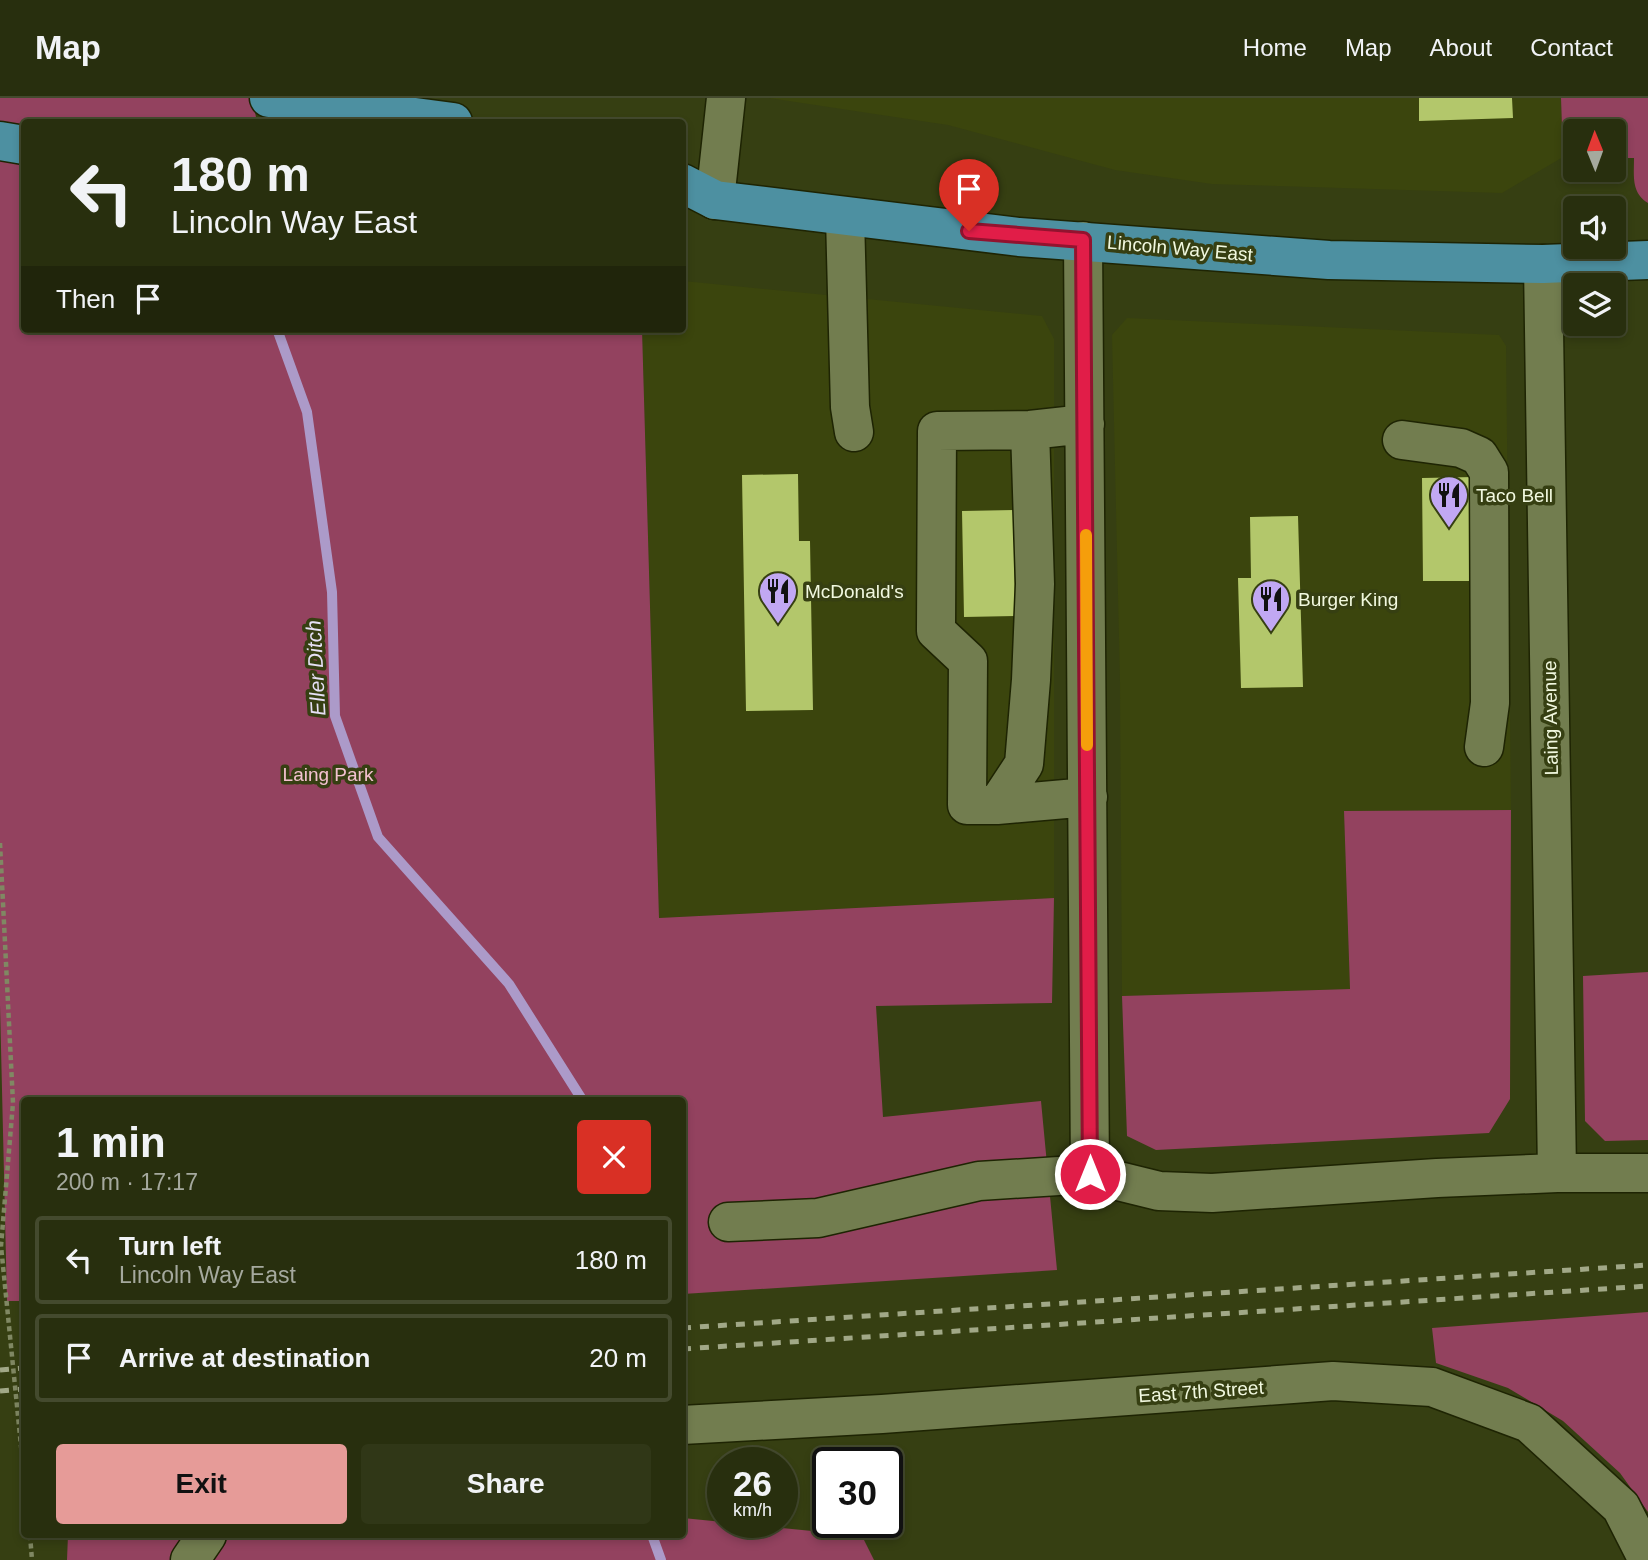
<!DOCTYPE html>
<meta charset="utf-8">
<style>
:root{--surface:#282f0e;--page:#303717;--text:#f1f3f6;--muted:#a5a99e;--line:#444a2e;--accent:#e69b98}
body{margin:0;font-family:Arial,sans-serif;background:var(--page);color:var(--text);height:100vh;display:flex;flex-direction:column;font-size:26px;white-space:nowrap}
*{box-sizing:border-box;margin:0}
p{font-size:23px;color:var(--muted)}
.icon{flex:none;width:38px;height:38px;fill:none;stroke:currentColor;stroke-width:2;stroke-linecap:round;stroke-linejoin:round}
.map{position:relative;flex:1;overflow:hidden}
.side{position:absolute;left:21px;top:999px;width:665px;height:441px;display:flex;flex-direction:column;background:var(--surface);border-radius:7px;box-shadow:0 4px 10px #0003,0 0 0 2px var(--line)}
.side>*{flex:none}
.hud{position:absolute;left:21px;top:21px;width:665px;height:214px;border-radius:7px;box-shadow:0 4px 10px #0003,0 0 0 2px var(--line);background:#282f0e;color:var(--text);overflow:hidden}
.needle{width:46px;rotate:359deg}
.controls{position:absolute;left:1563px;top:21px;display:grid;gap:14px}
.controls a{display:grid;place-items:center;width:63px;height:63px;border-radius:7px;background:var(--surface);box-shadow:0 4px 10px #0003,0 0 0 2px var(--line);font-size:35px}
.speed{position:absolute;left:707px;top:1349px;display:flex;gap:14px;font-size:35px;font-weight:700;text-align:center}
.speed>*{display:grid;place-content:center;width:91px;height:91px;border-radius:50%;background:var(--surface);box-shadow:0 4px 10px #0003,0 0 0 2px var(--line);line-height:1}
.speed small{font-size:18px;font-weight:400}
.speed .limit{border:4px solid #111;border-radius:10px;background:#fff;color:#111}
.pin{position:absolute;display:grid;place-items:center;width:60px;height:60px;color:#fff;margin:-72px -30px;border-radius:50% 50% 50% 0;rotate:-45deg;box-shadow:0 0 7px #0007}
.pin .icon{rotate:45deg}
.me{position:absolute;width:77px;margin:-38px;rotate:0deg;stroke-linejoin:round;filter:drop-shadow(0 0 5px #0008)}
.turn{display:flex;align-items:center;gap:24px;height:147px;padding:0 35px;font-size:32px}
.turn .icon{width:91px;height:91px;stroke-width:2.5}
.turn b{display:block;font-size:49px;line-height:60px}
.then{display:flex;align-items:center;height:66px;padding:0 35px;background:#0003;gap:14px;font-size:26px}
.round{display:grid;place-items:center;flex:none;width:74px;height:74px;border-radius:7px;background:var(--page)}
.overview{display:flex;align-items:center;justify-content:space-between;height:119px;padding:0 35px}
h1{font-size:42px;font-weight:700;line-height:52px}
.action{display:flex;gap:14px;margin-top:auto;padding:14px 35px}
.action a{flex:1;height:80px;border-radius:7px;background:var(--accent);color:#111;font-size:28px;font-weight:700;line-height:80px;text-align:center}
.action a+a{background:var(--page);color:var(--text)}
ul{padding:0;list-style:none}
li{display:flex;align-items:center;gap:21px;height:88px;margin:0 14px 10px;padding:0 21px;border:4px solid var(--line);border-radius:7px}
li div{flex:1}
li b{display:block;font-size:26px}
li em{font-style:normal}
header{display:flex;align-items:center;gap:42px;box-sizing:border-box;height:98px;padding:0 35px;background:var(--surface);border-bottom:2px solid var(--line)}
header strong{font-size:33px}
nav{display:flex;gap:38px;margin-inline-start:auto;font-size:24px}
.map>svg:first-child{display:block}
</style>
<header>
<strong>Map</strong>
<nav><a>Home</a><a>Map</a><a>About</a><a>Contact</a></nav>
</header>
<div class="map">
<svg width="1648" height="1462" viewBox="0 0 1648 1462">
<rect width="100%" height="100%" fill="#363f12"/>
<path fill="#3b450d" d="M769 0H1561L1563 59 1502 95 1212 86 1115 72 948 27Z
M683 183 1042 218 1054 241V800L659 820 642 231H682Z
M1127 220 1499 237 1506 248 1511 712 1344 713 1350 891 1122 898 1120 583 1112 237Z"/>
<path fill="#93425f" d="M0 0H252L257 24H24V231H642L659 820 1054 800 1052 905 876 908 883 1019 1041 1003 1057 1172 683 1196 682 1003H24V1203H7L0 907Z
M1561 0H1648V105C1631 95 1634 77 1634 60H1614V33H1575V59H1563Z
M1511 712 1510 1001 1489 1035 1156 1052 1127 1038 1122 898 1350 891 1344 713Z
M1648 874V1042L1605 1043 1585 1023 1583 878Z
M1648 1214V1414L1620 1375 1563 1323 1508 1290 1436 1265 1432 1230Z
M683 1420 862 1438 874 1462H67L68 1437H682Z"/>
<g fill="none" stroke-linecap="round" stroke-linejoin="round">
<path stroke="#ac9ac9" stroke-width="10" d="M277 231 307 314 332 494 335 618 378 739 509 886 583 1003
M652 1437 661 1462"/>
</g>
<path fill="#b3c76b" d="M1419 0H1512L1513 20 1419 23Z
M798 376 799 443H810L813 612 746 613 742 377Z
M1475 379 1476 483H1423L1422 380Z
M1014 412 1015 518 964 519 962 413Z
M1298 418 1303 589 1241 590 1238 480H1251L1250 419Z"/>
<g fill="none" stroke-linecap="round" stroke-linejoin="round">
<defs>
<path id="minor" d="M715 102 726 0
M845 119 850 309 854 334
M1083 143 1090 1076
M1543 166 1557 1075
M1085 326 1030 332 937 333 936 533 968 563 967 707H997L1088 699
M1402 342 1461 350 1479 358 1489 374 1490 605 1484 649
M997 707 1024 666 1031 582 1035 486 1030 332
M728 1124 818 1120 979 1083 1090 1076 1159 1093 1212 1095 1437 1080 1557 1075H1648
M682 1327 882 1316 1333 1283 1432 1289 1529 1325 1621 1409 1648 1462
M190 1462 207 1437"/>
<path id="major" d="M269 0 453 24
M0 43 24 47
M682 85 715 102 1019 139 1329 162 1543 166 1648 162"/>
</defs>
<use href="#minor" stroke="#1e2403" stroke-width="41"/>
<use href="#major" stroke="#1e2403" stroke-width="41"/>
<path stroke="#808863" stroke-width="4.5" stroke-dasharray="5 3.5" stroke-linecap="butt" d="M0 745 13 1005 1 1148 24 1378
M30 1437 32 1462"/>
<use href="#minor" stroke="#727d4f" stroke-width="38"/>
<use href="#major" stroke="#4d90a1" stroke-width="38"/>
<path stroke="#a1a887" stroke-width="5" stroke-dasharray="9 9" stroke-linecap="butt" d="M682 1230 1648 1167
M682 1251 1648 1188
M0 1272 24 1270
M0 1293 24 1291"/>
</g>
<g fill="none" stroke-linecap="round" stroke-linejoin="round">
<defs>
<path id="route" d="M969 133 1083 142 1090 1076"/>
</defs>
<use href="#route" stroke="#92132f" stroke-width="18"/>
<use href="#route" stroke="#e11d48" stroke-width="12"/>
<path stroke="#f59e0b" stroke-width="12" d="M1086 437 1087 647"/>
</g>
<defs>
<symbol id="restaurant-pin" viewBox="-11 -11 22 30"><path d="M0 17L-7.5 6A9.5 9.5 0 1 1 7.5 6Z" fill="#c1a8f3" stroke="#363f12"/><path d="M-5-6h1v4h1v-4h1v4h1v-4h1v5L-1.5 .5V6h-2V.5L-5-1ZM5-6V6H3V1.5H1.5Q1.5-4 5-6Z" fill="#111"/></symbol>
</defs>
<g fill-rule="evenodd">
<use href="#restaurant-pin" x="1427" y="375" width="44" height="60"/>
<use href="#restaurant-pin" x="756" y="471" width="44" height="60"/>
<use href="#restaurant-pin" x="1249" y="479" width="44" height="60"/>
</g>
<g text-anchor="middle" stroke-width="7" stroke-linejoin="round" paint-order="stroke">
<g font-size="19" fill="#f1f8df" stroke="#363f12">
<text transform="translate(1180 150) rotate(5)" y="7">Lincoln Way East</text>
<text transform="translate(1550 620) rotate(-91)" y="7">Laing Avenue</text>
<text transform="translate(1201 1293) rotate(-4)" y="7">East 7th Street</text>
</g>
<g font-size="19" fill="#f1f8df" stroke="#363f12" text-anchor="start">
<text x="1476" y="404">Taco Bell</text>
<text x="805" y="500">McDonald's</text>
<text x="1298" y="508">Burger King</text>
</g>
<g font-size="19" fill="#f3c1d0" stroke="#363f12">
<text x="328" y="683">Laing Park</text>
</g>
<g font-size="21" font-style="italic" fill="#e6e0f6" stroke="#363f12">
<text transform="translate(316 570) rotate(-93)" y="7">Eller Ditch</text>
</g>
</g>
</svg>
<div class="controls">
<a><svg class="needle" viewBox="-14 -14 28 28"><path d="M0-13l5 13h-10z" fill="#e53935"/><path d="M0 13l5-13h-10z" fill="#a5a99e"/></svg></a>
<a><svg class="icon" aria-label="sound" viewBox="0 0 24 24"><path d="M4 9h4l5-4v14l-5-4H4zM17 9q2 3 0 6"/></svg></a>
<a><svg class="icon" aria-label="layers" viewBox="0 0 24 24"><path d="M12 4l9 5-9 5-9-5zM3 14l9 5 9-5"/></svg></a>
</div>
<div class="speed"><div>26<small>km/h</small></div><div class="limit">30</div></div>
<div class="pin" style="left:969px;top:133px;background:#d93025"><svg class="icon" aria-label="arrive" viewBox="0 0 24 24"><path d="M6 21V4h12l-3 4 3 4H6"/></svg></div>
<svg class="me" style="left:1090px;top:1076px" viewBox="-20 -20 40 40"><circle r="17" fill="#e11d48" stroke="#fff" stroke-width="3"/><path d="M0-11L8 9 0 5-8 9z" fill="#fff"/></svg>
<div class="hud">
<div class="turn"><svg class="icon" aria-label="left" viewBox="0 0 24 24"><path d="M17 20v-9H6M10 6l-5 5 5 5"/></svg><div><b>180 m</b>Lincoln Way East</div></div>
<div class="then">Then<svg class="icon" aria-label="arrive" viewBox="0 0 24 24"><path d="M6 21V4h12l-3 4 3 4H6"/></svg></div>
</div>
<section class="side">
<div class="overview"><div><h1>1 min</h1><p>200 m · 17:17</p></div><a class="round" style="background:#d93025;color:#fff"><svg class="icon" aria-label="close" viewBox="0 0 24 24"><path d="M6 6l12 12M18 6L6 18"/></svg></a></div>
<ul>
<li><svg class="icon" aria-label="left" viewBox="0 0 24 24"><path d="M17 20v-9H6M10 6l-5 5 5 5"/></svg><div><b>Turn left</b><p>Lincoln Way East</p></div><em>180 m</em></li>
<li><svg class="icon" aria-label="arrive" viewBox="0 0 24 24"><path d="M6 21V4h12l-3 4 3 4H6"/></svg><div><b>Arrive at destination</b></div><em>20 m</em></li>
</ul>
<div class="action"><a>Exit</a><a>Share</a></div>
</section>
</div>
